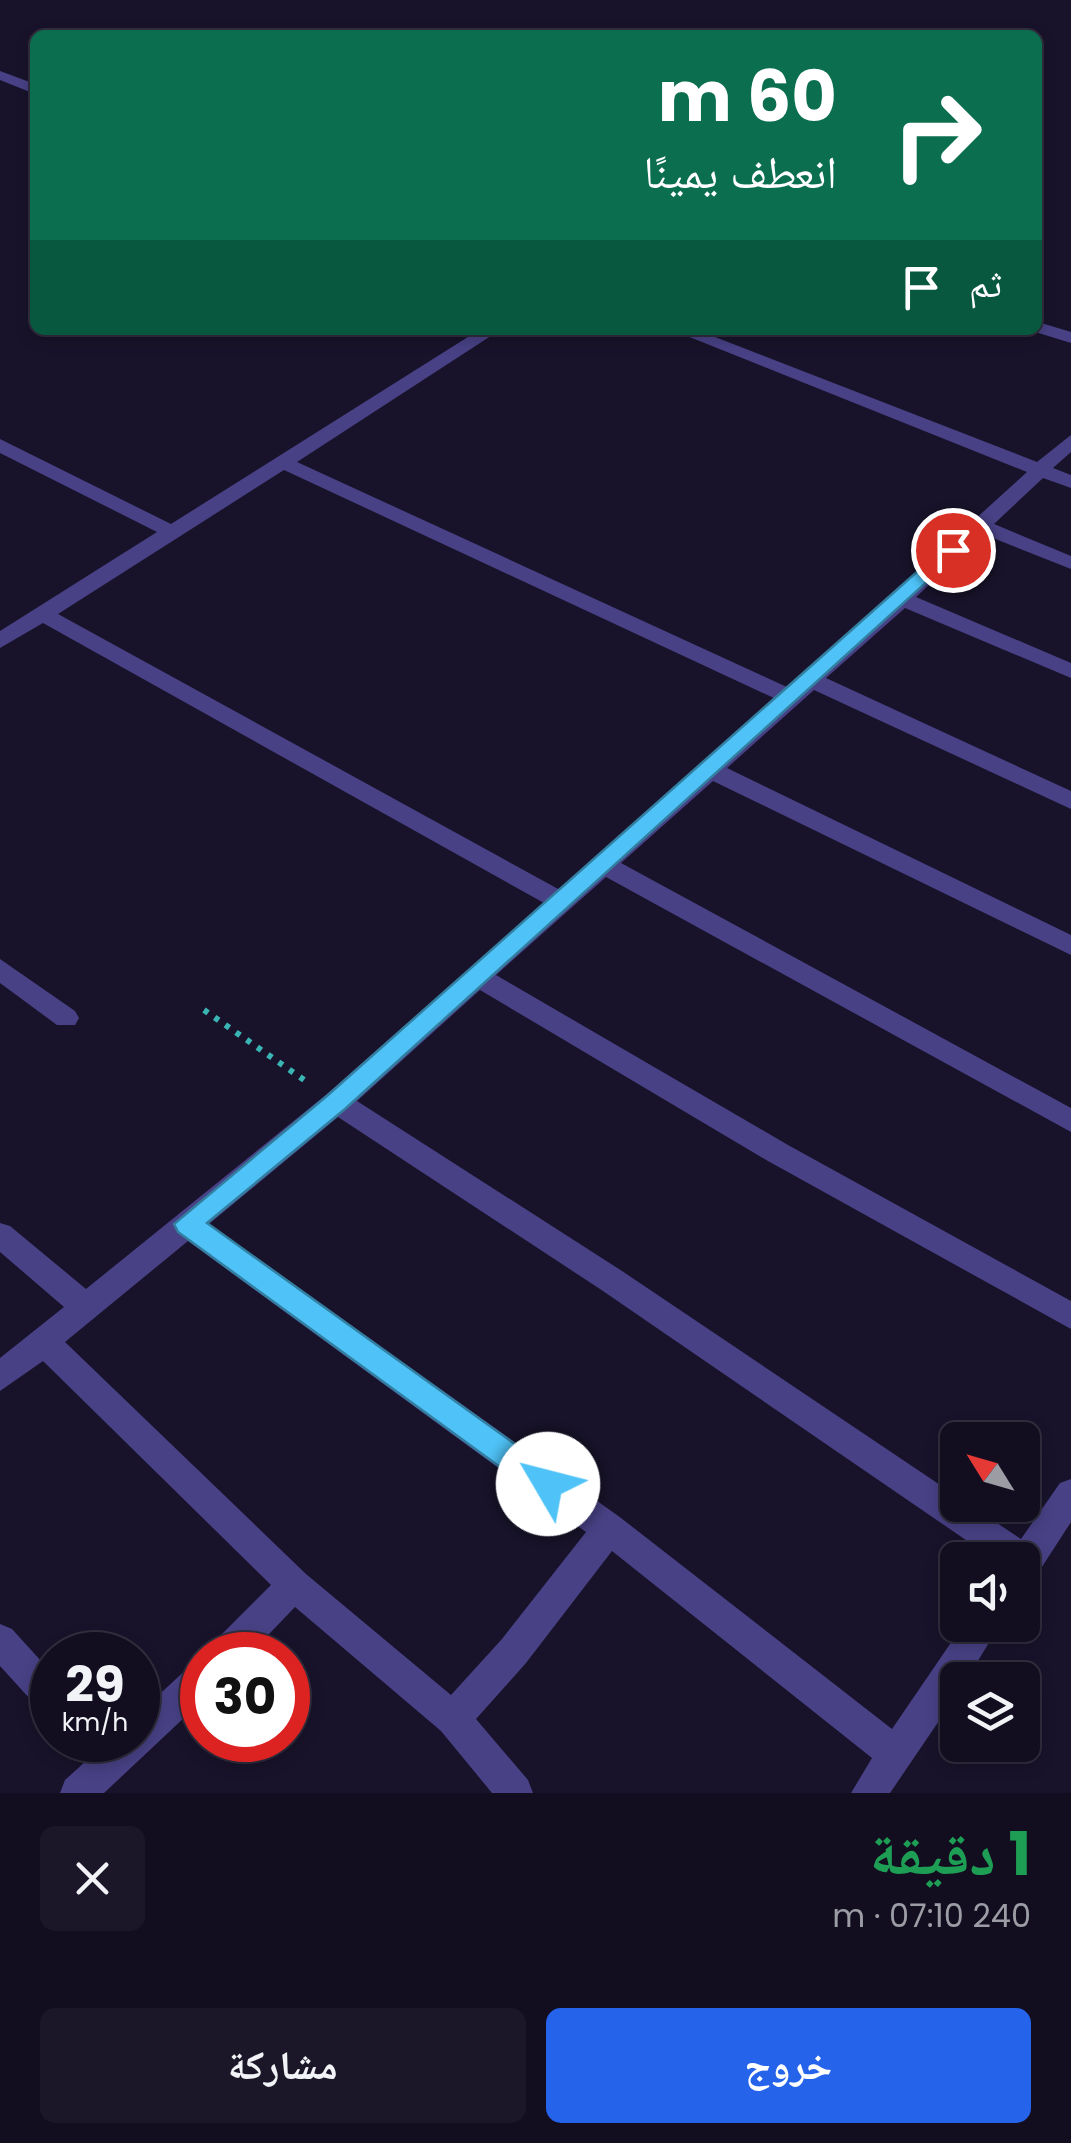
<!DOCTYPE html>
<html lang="ar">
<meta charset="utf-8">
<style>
:root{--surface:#120e20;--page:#1b1729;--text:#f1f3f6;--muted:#9c9ca5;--line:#312e3e;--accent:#2563eb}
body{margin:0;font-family:Poppins,"Noto Naskh Arabic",sans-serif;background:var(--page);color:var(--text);direction:rtl;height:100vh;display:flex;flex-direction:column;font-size:38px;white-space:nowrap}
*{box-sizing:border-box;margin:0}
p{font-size:32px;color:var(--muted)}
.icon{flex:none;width:55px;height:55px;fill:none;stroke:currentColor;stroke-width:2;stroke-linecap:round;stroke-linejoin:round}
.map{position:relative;height:1793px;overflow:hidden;direction:ltr}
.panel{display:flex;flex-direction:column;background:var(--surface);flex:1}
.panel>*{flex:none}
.banner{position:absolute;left:30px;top:30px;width:1012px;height:305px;border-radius:15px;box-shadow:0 5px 15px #0003,0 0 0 2px var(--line);direction:rtl;background:#0b6e4f;color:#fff;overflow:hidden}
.needle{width:65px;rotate:307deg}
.controls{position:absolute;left:940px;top:1422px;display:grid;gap:20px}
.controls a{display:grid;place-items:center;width:100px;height:100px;border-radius:15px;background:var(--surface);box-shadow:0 5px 15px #0003,0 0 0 2px var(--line);font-size:50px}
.speed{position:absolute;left:30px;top:1632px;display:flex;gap:20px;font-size:50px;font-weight:700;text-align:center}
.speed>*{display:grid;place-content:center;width:130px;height:130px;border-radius:50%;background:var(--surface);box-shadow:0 5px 15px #0003,0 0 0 2px var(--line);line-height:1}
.speed small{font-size:25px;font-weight:400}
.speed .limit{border:15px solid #d22;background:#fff;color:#111}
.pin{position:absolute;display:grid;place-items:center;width:85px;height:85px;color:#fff;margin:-42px;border:5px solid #fff;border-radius:50%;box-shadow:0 2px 10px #0007}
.me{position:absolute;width:110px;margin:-55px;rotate:307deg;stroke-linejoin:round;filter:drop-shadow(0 0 8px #0008)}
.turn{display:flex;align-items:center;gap:35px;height:210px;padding:0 40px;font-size:45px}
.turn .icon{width:130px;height:130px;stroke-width:2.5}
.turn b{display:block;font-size:70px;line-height:85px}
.then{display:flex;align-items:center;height:95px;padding:0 40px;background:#0003;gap:20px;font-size:38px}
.round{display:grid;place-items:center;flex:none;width:105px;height:105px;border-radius:15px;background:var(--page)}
.headline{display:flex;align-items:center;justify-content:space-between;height:170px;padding:0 40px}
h1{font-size:60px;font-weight:700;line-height:75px;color:#1e9e55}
.cta{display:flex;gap:20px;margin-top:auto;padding:20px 40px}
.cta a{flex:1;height:115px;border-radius:15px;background:var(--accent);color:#fff;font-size:40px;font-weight:700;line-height:115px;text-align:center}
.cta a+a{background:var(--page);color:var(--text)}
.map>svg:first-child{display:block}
</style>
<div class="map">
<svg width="1071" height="1793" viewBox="0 0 1071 1793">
<rect width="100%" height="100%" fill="#18132a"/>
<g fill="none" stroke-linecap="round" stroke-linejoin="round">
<path stroke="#3ab5b4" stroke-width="6" stroke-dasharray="5 8" stroke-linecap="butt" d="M204 1010 307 1082"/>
<path fill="#484185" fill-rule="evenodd" d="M0 71 35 84V94L0 80Z
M1038 322 1071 332V343L1032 331 1038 330Z
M479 330H500L297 462 789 688 1027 472 672 330H697L1037 462 1071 435V452L1053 468 1071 475V488L1043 478 994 524 1071 556V569L983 534 916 597 1071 663V678L905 608 826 678 1071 791V809L814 690 727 768 1071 935V955L713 781 621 863 1071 1108V1132L606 877 496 975 788 1145 1071 1301V1329L768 1161 480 990 357 1101 622 1271 958 1497V1505H970L1021 1539 1060 1483 1071 1479V1522L1038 1573 1022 1582V1560H995L600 1289 338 1117 209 1224 621 1518 892 1729 963 1625H1000L966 1680H958V1693L890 1793H851L872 1758 612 1551 526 1663 476 1719 528 1780 533 1793H492L441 1731 295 1607 249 1655H208L213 1643 271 1585 43 1361 0 1391V1358L64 1307 0 1252V1223L10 1226 86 1289 327 1094 544 903 43 623 0 648V631L157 532 0 453V439L171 524ZM284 470 776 699 560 890 58 614ZM188 1241 586 1532 502 1639 451 1695 306 1574 65 1342Z
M0 959 75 1011 79 1018 75 1025H57L0 983Z
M0 1624 12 1629 52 1673V1715L40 1710 0 1666Z
M202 1661V1701L104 1793H60L65 1780 86 1761 73 1740H138V1714L190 1666Z"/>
</g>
<path fill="#4fc3f7" stroke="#337fa1" stroke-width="2.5" d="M946 546 962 550 345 1109 207 1223 558 1475 562 1484 558 1494 548 1498 537 1494 178 1232 174 1224 328 1095Z"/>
</svg>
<div class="controls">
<a><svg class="needle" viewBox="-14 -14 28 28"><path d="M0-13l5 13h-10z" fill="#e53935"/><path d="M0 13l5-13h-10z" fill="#9c9ca5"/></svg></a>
<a><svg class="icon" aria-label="sound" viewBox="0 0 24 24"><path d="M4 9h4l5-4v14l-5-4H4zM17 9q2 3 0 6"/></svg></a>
<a><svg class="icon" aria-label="layers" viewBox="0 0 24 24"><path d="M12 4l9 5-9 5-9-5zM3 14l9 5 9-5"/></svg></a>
</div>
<div class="speed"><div>29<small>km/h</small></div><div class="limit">30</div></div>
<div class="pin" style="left:953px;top:550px;background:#d93025"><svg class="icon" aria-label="arrive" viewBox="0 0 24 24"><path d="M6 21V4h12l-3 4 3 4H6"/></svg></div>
<svg class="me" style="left:548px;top:1484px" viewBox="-20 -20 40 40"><circle r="19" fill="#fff"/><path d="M0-13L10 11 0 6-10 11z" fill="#4fc3f7"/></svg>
<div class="banner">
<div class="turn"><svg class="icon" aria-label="right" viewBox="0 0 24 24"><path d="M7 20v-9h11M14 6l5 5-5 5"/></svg><div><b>60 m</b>انعطف يمينًا</div></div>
<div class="then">ثم<svg class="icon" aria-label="arrive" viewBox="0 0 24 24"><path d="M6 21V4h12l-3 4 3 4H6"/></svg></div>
</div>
</div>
<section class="panel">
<div class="headline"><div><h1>1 دقيقة</h1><p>240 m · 07:10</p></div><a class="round"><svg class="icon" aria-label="close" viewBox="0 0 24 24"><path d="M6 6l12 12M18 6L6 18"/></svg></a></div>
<div class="cta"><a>خروج</a><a>مشاركة</a></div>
</section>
